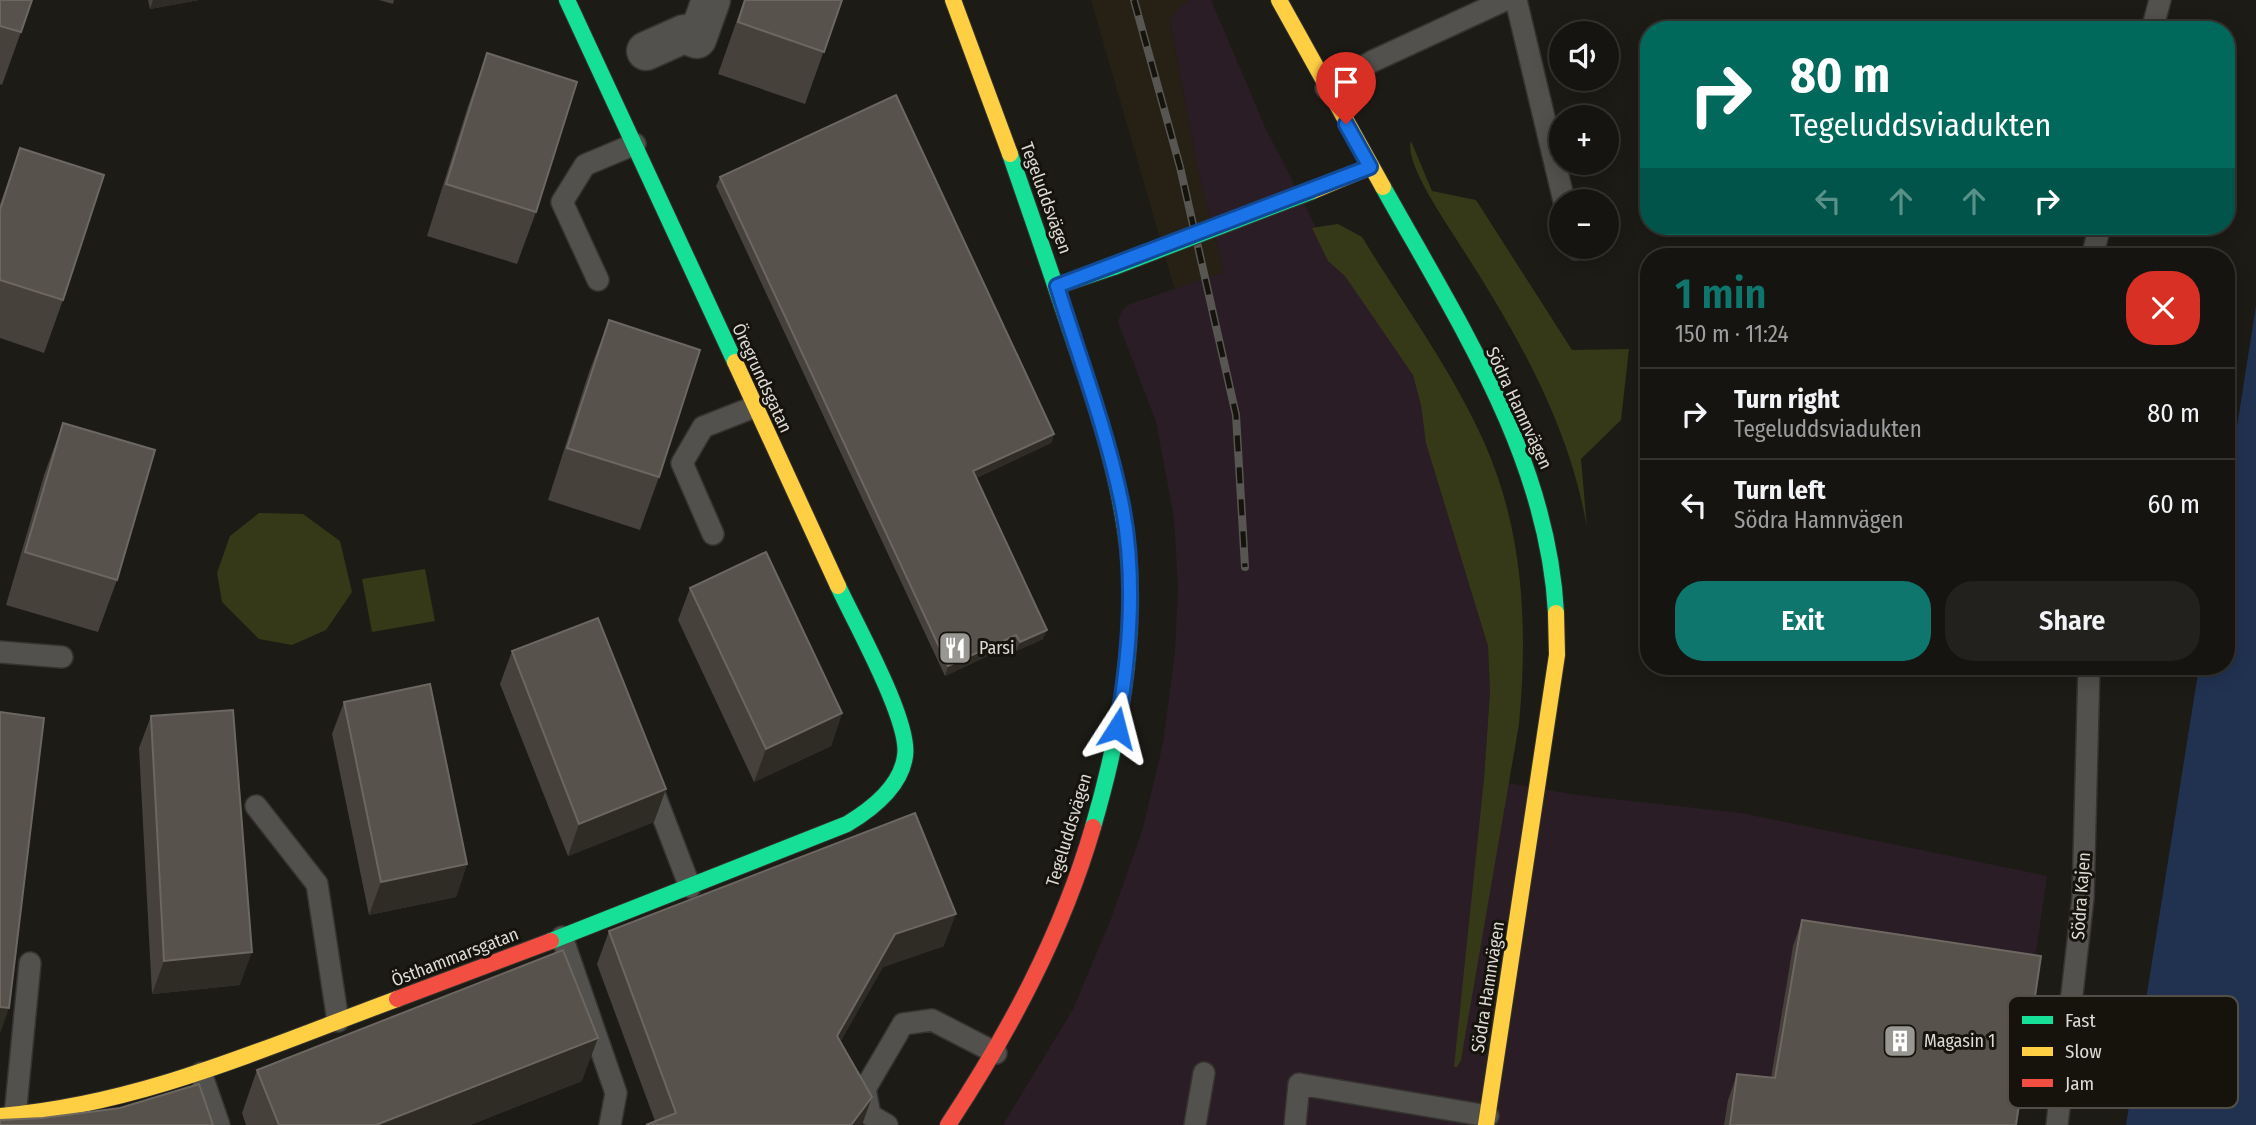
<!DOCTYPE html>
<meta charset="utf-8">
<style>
:root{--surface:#151410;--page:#22211e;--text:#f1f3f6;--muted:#9d9e9f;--line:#343330;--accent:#0f766e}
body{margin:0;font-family:"Fira Sans Condensed",sans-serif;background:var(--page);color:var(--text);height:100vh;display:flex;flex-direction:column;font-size:26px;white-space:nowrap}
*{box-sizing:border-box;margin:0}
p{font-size:23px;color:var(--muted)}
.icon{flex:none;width:38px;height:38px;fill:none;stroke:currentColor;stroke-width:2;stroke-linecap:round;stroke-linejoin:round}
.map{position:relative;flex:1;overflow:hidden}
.details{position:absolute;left:1640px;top:248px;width:595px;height:427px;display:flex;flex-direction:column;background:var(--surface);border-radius:28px;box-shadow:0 4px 18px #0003,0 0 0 2px var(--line)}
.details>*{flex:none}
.top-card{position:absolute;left:1640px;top:21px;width:595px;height:214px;border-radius:28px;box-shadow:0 4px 18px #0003,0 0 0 2px var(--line);background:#00695c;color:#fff;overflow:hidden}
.controls{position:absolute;left:1549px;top:21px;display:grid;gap:14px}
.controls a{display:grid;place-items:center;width:70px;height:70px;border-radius:50%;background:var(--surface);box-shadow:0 4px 18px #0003,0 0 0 2px var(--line);font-size:35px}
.pin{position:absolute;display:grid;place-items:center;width:60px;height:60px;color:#fff;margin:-72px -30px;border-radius:50% 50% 50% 0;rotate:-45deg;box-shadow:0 0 7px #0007}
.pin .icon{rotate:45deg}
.me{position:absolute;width:77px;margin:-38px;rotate:9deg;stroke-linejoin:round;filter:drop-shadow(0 0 5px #0008)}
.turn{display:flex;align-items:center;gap:24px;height:147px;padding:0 35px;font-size:32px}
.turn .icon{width:91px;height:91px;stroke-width:2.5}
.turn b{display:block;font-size:49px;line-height:60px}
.lanes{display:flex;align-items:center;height:66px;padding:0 35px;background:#0003;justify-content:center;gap:35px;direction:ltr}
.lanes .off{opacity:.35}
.round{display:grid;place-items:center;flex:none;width:74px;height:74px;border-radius:28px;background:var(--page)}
.overview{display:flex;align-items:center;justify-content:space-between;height:119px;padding:0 35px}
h1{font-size:42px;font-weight:600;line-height:52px;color:var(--accent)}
.button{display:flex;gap:14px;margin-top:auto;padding:14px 35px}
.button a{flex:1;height:80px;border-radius:28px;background:var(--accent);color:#fff;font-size:28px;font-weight:600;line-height:80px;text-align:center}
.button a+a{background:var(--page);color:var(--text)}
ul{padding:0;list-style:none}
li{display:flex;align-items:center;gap:21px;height:91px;padding:0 35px;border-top:2px solid var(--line)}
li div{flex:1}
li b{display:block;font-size:26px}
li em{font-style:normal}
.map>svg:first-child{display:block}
</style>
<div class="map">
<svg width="2256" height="1125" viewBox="0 0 2256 1125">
<rect width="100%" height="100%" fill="#1c1b16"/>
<path fill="#262114" d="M1091 0H1190L1179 8 1170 21 1197 166 1224 272 1186 320 1174 287Z"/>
<path fill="#2b1d25" d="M1190 0H1211L1265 127 1316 227 1338 224 1362 237 1433 354 1477 607 1488 646 1490 692 1484 779 1577 795 1741 813 2047 876 2011 1125H1003L1073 1009 1111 919 1143 828 1163 743 1175 652 1178 588 1174 518 1156 422 1118 322 1122 310 1130 304 1224 272 1197 166 1170 20 1179 8Z"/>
<path fill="#353918" d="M1411 141 1432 191 1476 200 1572 350 1629 349 1621 420 1581 459 1587 528C1569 419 1509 320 1449 228 1438 210 1405 161 1411 141Z
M1338 224 1362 237C1403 304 1452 370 1484 442 1524 531 1528 629 1519 724L1461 1060 1457 1067H1454L1484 779 1490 692 1488 646 1426 443 1421 405 1413 375 1345 276 1328 261 1312 228Z
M259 513 303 514 340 541 352 592 326 630 292 645 259 639 222 602 217 573 230 536Z
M425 569 435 621 372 632 362 579Z"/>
<path fill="#213251" d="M2256 306V1125H2126L2199 667H2226V496Z"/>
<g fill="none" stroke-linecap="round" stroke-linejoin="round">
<defs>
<path id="lane" d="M1516 0 1564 201
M2152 30 2160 0
M1326 88 1373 61 1505 0
M1575 247 1576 249
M2092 257 2100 226
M598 280 562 202 585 165 635 144
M713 534 682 463 703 427 754 407
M0 652 62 657
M649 780 690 887
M256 806 317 884 338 1021
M562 937 616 1093 610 1125
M201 1073 219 1125
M15 1116 30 963
M887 1125 870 1115 865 1089 903 1024 932 1020 996 1053
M1195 1125 1204 1073
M1295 1125 1299 1084 1488 1116
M2057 1125 2083 898 2089 667"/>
<path id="street" d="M646 51 684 34 697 39 711 0"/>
<path id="fast" d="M567 0 735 362
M1010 154C1032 217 1054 281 1075 344 1098 411 1120 479 1128 550 1137 643 1119 738 1093 827
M1383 187C1457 320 1548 457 1556 613
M1057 286 1114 267
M551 941 847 824C872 809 901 787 905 756 911 722 854 621 838 586"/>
<path id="slow" d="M953 0 1010 154
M1279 0 1383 187
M1310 192 1370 167
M735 362 838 586
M0 1116C142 1104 264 1048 397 999
M1486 1125 1557 655 1556 613"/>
<path id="jam" d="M397 999 551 941
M948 1125C1009 1032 1062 934 1093 827"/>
</defs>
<use href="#lane" stroke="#353430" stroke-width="24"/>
<use href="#street" stroke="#353430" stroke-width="41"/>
<use href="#fast" stroke="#353430" stroke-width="18"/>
<use href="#slow" stroke="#353430" stroke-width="18"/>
<use href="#jam" stroke="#353430" stroke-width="18"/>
<use href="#lane" stroke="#52514d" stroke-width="21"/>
<use href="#street" stroke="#52514d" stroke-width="38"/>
<use href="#fast" stroke="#16e098" stroke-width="16"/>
<use href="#slow" stroke="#ffcf43" stroke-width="16"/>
<use href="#jam" stroke="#f24e42" stroke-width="16"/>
<defs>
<path id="rail" d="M1134 0 1180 167 1236 415 1245 567"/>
</defs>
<use href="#rail" stroke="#585653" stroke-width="8"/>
<use href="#rail" stroke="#15130b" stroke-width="5" stroke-dasharray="16" stroke-linecap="butt"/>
<defs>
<path id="fast-bridge" d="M1114 267 1310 192"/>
</defs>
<use href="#fast-bridge" stroke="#353430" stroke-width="18" stroke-linecap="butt"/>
<use href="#fast-bridge" stroke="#16e098" stroke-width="16"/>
</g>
<path fill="#47413b" d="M0 0 21 32 2 85 0 84Z
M148 0H199L150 9Z
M379 0H394L393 4Z
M744 0H842L805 104 718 74Z
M487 53 536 212 517 264 427 236 468 106Z
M20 148 63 300 44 353 0 338V204Z
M720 177 1054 434 1051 443 976 478 1043 639 1016 651 1013 644 945 676 716 186Z
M609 320 659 477 640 530 548 500 589 372Z
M63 423 117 580 98 632 6 605 44 475Z
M690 588 842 713 831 746 754 782 678 620Z
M512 651 654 822 568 856 500 684Z
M344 702 467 864 456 897 369 915 332 734Z
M151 716 240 985 152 994 139 748Z
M1802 920 2016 1125H1724L1728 1100 1737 1074 1771 1078 1793 946Z
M609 931 944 946 883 967 840 1042 655 1121 597 964Z
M257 1070 582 1081 470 1125H246L242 1113Z"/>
<path fill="#2f2b25" d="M153 0H199L150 9Z
M1054 434 1051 443 969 481 973 471Z
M1047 630 1043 639 1016 651 1020 642Z
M1016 635 1013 644 945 676 948 666Z
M842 713 831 746 754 782 766 749Z
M666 789 654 822 568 856 579 824Z
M467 864 456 897 369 915 381 882Z
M956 914 944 946 883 967 825 1069 837 1036 895 934Z
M252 952 240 985 152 994 164 961Z
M0 1007 9 1008 0 1034Z
M598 1038 582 1081 470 1125H376Z
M872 1097 862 1125H851Z"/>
<path fill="#57524b" stroke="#6c6760" stroke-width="2" d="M0 0H32L21 32 0 26Z
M745 0H842L824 52 738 22Z
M487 53 577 82 536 212 446 184Z
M896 95 1054 434 973 471 1047 630 1020 642 1016 635 948 666 720 177Z
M20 148 104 175 63 300 0 280V210Z
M609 320 700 350 659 477 567 448Z
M63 423 155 450 117 580 25 552Z
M766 552 842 713 766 749 690 588Z
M598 618 666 789 579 824 512 651Z
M430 684 467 864 381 882 344 702Z
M233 710 252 952 164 961 151 716Z
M0 712 44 718 9 1008 0 1007Z
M915 813 956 914 895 934 837 1036 872 1097 851 1125H646L676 1113 609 931Z
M1802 920 2041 956 2016 1125H1730L1737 1074 1775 1078Z
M563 950 598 1038 376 1125H279L257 1070Z
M199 1084 213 1125H0V1120L43 1118 120 1108Z"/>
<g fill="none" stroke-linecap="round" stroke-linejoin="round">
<defs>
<path id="route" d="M1117 728C1130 655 1137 575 1121 500 1106 428 1079 357 1057 286L1370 167 1346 124"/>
</defs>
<use href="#route" stroke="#114b97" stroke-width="18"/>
<use href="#route" stroke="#1a73e8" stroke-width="12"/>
</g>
<defs>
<symbol id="restaurant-square" viewBox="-11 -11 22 22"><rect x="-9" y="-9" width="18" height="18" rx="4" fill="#999792" stroke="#15130b"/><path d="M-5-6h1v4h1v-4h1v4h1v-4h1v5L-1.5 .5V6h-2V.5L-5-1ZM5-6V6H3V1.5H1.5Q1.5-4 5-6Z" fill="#fff"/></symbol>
<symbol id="building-square" viewBox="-11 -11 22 22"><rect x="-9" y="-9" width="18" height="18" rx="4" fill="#999792" stroke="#15130b"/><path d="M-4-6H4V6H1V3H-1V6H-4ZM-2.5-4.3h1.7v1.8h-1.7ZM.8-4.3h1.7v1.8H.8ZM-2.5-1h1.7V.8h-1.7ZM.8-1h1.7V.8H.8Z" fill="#fff"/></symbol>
</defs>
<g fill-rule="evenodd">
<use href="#restaurant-square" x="936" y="629" width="38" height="38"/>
<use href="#building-square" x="1881" y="1022" width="38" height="38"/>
</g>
<g text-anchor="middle" stroke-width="6" stroke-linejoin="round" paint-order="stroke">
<g font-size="18" fill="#dcdad4" stroke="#15130b">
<text transform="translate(1046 198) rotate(70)" y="6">Tegeluddsvägen</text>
<text transform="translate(762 378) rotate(65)" y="6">Öregrundsgatan</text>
<text transform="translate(1519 408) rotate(65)" y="6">Södra Hamnvägen</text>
<text transform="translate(1069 830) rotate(-73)" y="6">Tegeluddsvägen</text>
<text transform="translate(2081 896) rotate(-86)" y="6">Södra Kajen</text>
<text transform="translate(455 957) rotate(-21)" y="6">Östhammarsgatan</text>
<text transform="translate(1488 987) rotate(-81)" y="6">Södra Hamnvägen</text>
</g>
<g font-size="18" fill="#dcdad4" stroke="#15130b" text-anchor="start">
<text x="979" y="654">Parsi</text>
<text x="1924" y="1047">Magasin 1</text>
</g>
</g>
<rect x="2008" y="996" width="230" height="112" rx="10" fill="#15130b" stroke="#514f47" stroke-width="2"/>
<rect x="2022" y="1016" width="31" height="8" fill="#16e098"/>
<rect x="2022" y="1047" width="31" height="9" fill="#ffcf43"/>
<rect x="2022" y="1079" width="31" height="8" fill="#f24e42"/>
<g font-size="19" fill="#dcdad4">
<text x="2065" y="1027">Fast</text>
<text x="2065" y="1058">Slow</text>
<text x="2065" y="1090">Jam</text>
</g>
</svg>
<div class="controls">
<a><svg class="icon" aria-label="sound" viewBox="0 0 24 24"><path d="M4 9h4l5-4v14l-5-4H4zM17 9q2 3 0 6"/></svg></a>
<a>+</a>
<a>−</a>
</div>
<div class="pin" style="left:1346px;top:124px;background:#d93025"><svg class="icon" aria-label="arrive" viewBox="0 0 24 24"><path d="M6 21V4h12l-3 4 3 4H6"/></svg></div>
<svg class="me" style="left:1117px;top:728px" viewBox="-20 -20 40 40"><path d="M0-17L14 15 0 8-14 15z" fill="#1a73e8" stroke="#fff" stroke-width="4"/></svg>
<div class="top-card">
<div class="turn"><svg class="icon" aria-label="right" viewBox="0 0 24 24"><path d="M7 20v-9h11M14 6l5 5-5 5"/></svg><div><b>80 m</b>Tegeluddsviadukten</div></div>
<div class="lanes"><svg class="icon off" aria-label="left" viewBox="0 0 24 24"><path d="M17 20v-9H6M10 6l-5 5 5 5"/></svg><svg class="icon off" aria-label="ahead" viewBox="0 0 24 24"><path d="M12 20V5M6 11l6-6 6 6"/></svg><svg class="icon off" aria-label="ahead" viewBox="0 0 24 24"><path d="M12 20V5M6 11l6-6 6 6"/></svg><svg class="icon" aria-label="right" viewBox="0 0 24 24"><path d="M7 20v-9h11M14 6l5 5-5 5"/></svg></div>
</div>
<section class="details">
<div class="overview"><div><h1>1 min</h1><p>150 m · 11:24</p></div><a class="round" style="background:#d93025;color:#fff"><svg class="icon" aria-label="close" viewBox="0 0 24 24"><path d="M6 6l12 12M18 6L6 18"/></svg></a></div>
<ul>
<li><svg class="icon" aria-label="right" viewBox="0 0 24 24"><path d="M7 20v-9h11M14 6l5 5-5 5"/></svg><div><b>Turn right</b><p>Tegeluddsviadukten</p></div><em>80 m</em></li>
<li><svg class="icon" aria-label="left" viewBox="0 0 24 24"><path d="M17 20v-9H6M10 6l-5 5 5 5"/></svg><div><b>Turn left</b><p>Södra Hamnvägen</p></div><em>60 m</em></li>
</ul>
<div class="button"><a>Exit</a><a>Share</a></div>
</section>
</div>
